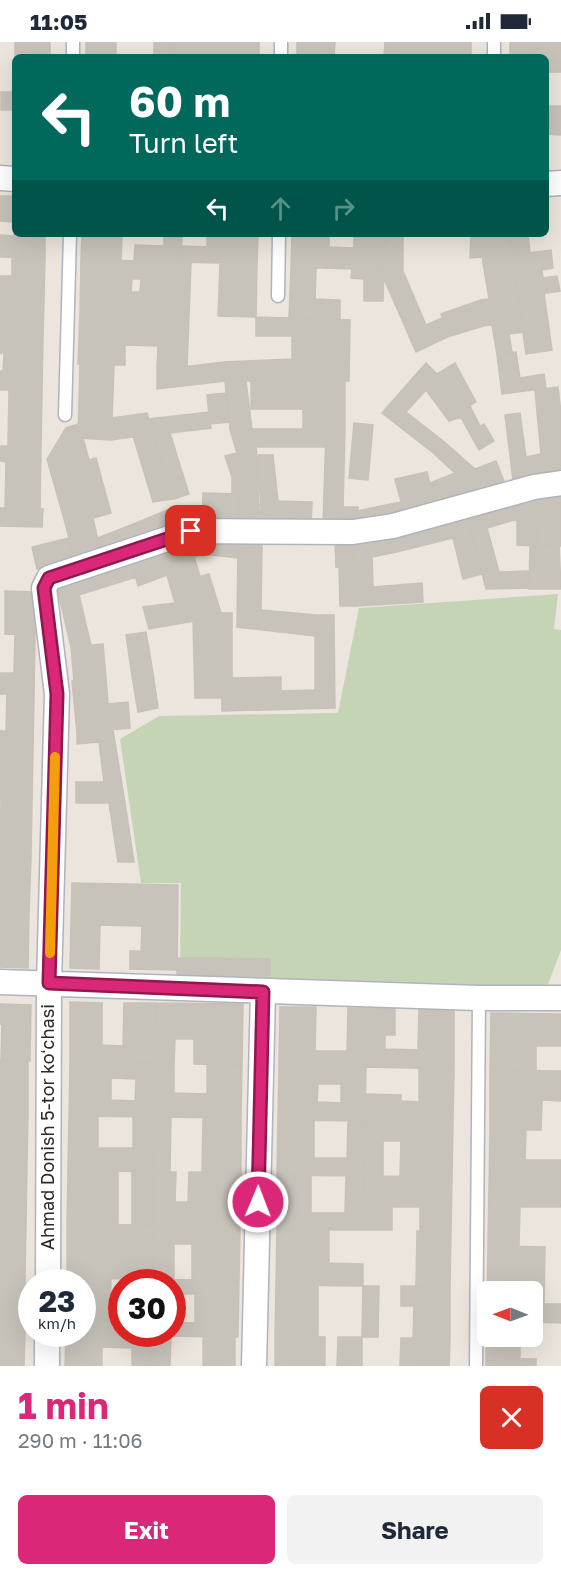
<!DOCTYPE html>
<meta charset="utf-8">
<style>
:root{--surface:#fff;--page:#f2f2f3;--text:#1f2937;--muted:#747a83;--accent:#db2777}
body{margin:0;font-family:"Golos Text",sans-serif;background:var(--page);color:var(--text);height:100vh;display:flex;flex-direction:column;font-size:22px;white-space:nowrap}
*{box-sizing:border-box;margin:0}
p{font-size:20px;color:var(--muted)}
.icon{flex:none;width:33px;height:33px;fill:none;stroke:currentColor;stroke-width:2;stroke-linecap:round;stroke-linejoin:round}
.map{position:relative;height:1324px;overflow:hidden}
.details{display:flex;flex-direction:column;background:var(--surface);flex:1}
.details>*{flex:none}
.hud{position:absolute;left:12px;top:12px;width:537px;height:183px;border-radius:9px;box-shadow:0 6px 24px #0002;background:#00695c;color:#fff;overflow:hidden}
.needle{width:39px;rotate:271deg}
.tools{position:absolute;left:477px;top:1239px;display:grid;gap:12px}
.tools a{display:grid;place-items:center;width:66px;height:66px;border-radius:9px;background:var(--surface);box-shadow:0 6px 24px #0002;font-size:30px}
.speed{position:absolute;left:18px;top:1227px;display:flex;gap:12px;font-size:30px;font-weight:700;text-align:center}
.speed>*{display:grid;place-content:center;width:78px;height:78px;border-radius:50%;background:var(--surface);box-shadow:0 6px 24px #0002;line-height:1}
.speed small{font-size:15px;font-weight:400}
.speed .limit{border:9px solid #d22;background:#fff;color:#111}
.pin{position:absolute;display:grid;place-items:center;width:51px;height:51px;color:#fff;margin:-26px;border-radius:12px;box-shadow:0 3px 9px #0006}
.me{position:absolute;width:66px;margin:-33px;rotate:1deg;stroke-linejoin:round;filter:drop-shadow(0 0 4px #0008)}
.turn{display:flex;align-items:center;gap:21px;height:126px;padding:0 18px;font-size:27px}
.turn .icon{width:78px;height:78px;stroke-width:2.5}
.turn b{display:block;font-size:42px;line-height:51px}
.lanes{display:flex;align-items:center;height:57px;padding:0 18px;background:#0003;justify-content:center;gap:30px;direction:ltr}
.lanes .off{opacity:.35}
.round{display:grid;place-items:center;flex:none;width:63px;height:63px;border-radius:9px;background:var(--page)}
.headline{display:flex;align-items:center;justify-content:space-between;height:102px;padding:0 18px}
h1{font-size:36px;font-weight:700;line-height:45px;color:var(--accent)}
.cta{display:flex;gap:12px;margin-top:auto;padding:12px 18px}
.cta a{flex:1;height:69px;border-radius:9px;background:var(--accent);color:#fff;font-size:24px;font-weight:700;line-height:69px;text-align:center}
.cta a+a{background:var(--page);color:var(--text)}
.status{display:flex;justify-content:space-between;align-items:center;height:42px;padding:0 30px;background:var(--surface);direction:ltr}
.status svg{height:16px;fill:currentColor}
.map>svg:first-child{display:block}
</style>
<div class="status"><b>11:05</b><svg viewBox="0 0 49 12"><path d="M0 12V9h3v3zM5 12V6h3v6zM10 12V3h3v9zM15 12V0h3v12zM26 1h20v11H26zM47 4h2v5h-2z"/></svg></div>
<div class="map">
<svg width="561" height="1324" viewBox="0 0 561 1324">
<rect width="100%" height="100%" fill="#ebe5dd"/>
<path fill="#c5d4b5" d="M558 552 554 587 561 588V908L547 945 180 934 181 841H141L120 697 159 674 338 671 359 566Z"/>
<path fill="#c7c3bb" stroke="#c7c1b7" stroke-width="1.5" fill-rule="evenodd" d="M15 0H50V15H15V50Z
M86 0H116V15H86Z
M154 0H171V15H154Z
M171 0H259V15H171Z
M297 0H335L334 15H297Z
M385 0H471V15H384Z
M510 0H561V30H546V15H510Z
M546 30V64H561V77H546Z
M1 50H15V85H13V68H1Z
M546 77H561V93L546 92Z
M0 154H15V192H45V216L0 215V193L14 194V180L0 179Z
M82 192H122L121 219 81 217Z
M164 192H182L181 220 134 219 135 203 164 204Z
M207 192H258L257 222 181 220V204L207 205Z
M292 192H329V205L354 206V192H385L384 228 291 225Z
M385 192H403V229L384 237Z
M471 192H509L522 278 484 284 481 258 489 257 482 215 470 216Z
M509 192H528L530 211 512 213Z
M551 208 553 226 542 228 543 236 557 234 560 249 518 255 512 213Z
M12 215 45 216 43 296 0 295V234H12Z
M81 217 191 221 189 274 80 271ZM132 237H141L140 250H131Z
M220 222H257L256 275 218 274Z
M291 225 316 226 315 257 340 258V277L289 276Z
M352 227 384 228 383 259H364V237L351 236Z
M403 229 426 283 442 276 450 294 416 310 384 237Z
M544 251 552 308 526 312 518 255Z
M481 258 484 284 450 294 441 272Z
M80 271 189 274 187 325 157 328 158 304 125 303V323L78 322Z
M256 275 350 278 349 339H225L224 320 292 317V294H256Z
M522 278 523 290 509 292 512 310 497 313 492 283Z
M0 295 43 296 42 348H0V329H3L4 311H0Z
M516 310 520 336 544 332 546 346 502 352 497 313Z
M224 320 225 339 157 347V328Z
M426 321 437 332 461 375 449 379 426 348 406 370 442 398 432 410 382 371Z
M455 321 476 360 458 370 437 332Z
M80 322 114 323 112 376 147 371 153 392 111 398 78 396Z
M225 339H246L252 387H230Z
M251 339H345V387H303V367H251Z
M558 345 561 371V432L543 434 535 348Z
M9 348H42L41 405 8 404Z
M226 351 230 380 210 382 207 353Z
M470 364 480 384 469 390 458 370Z
M209 370 211 386 170 391 189 452 174 457 149 377Z
M520 371 526 415 541 412 543 434 513 438 505 373Z
M354 381 373 383 368 438 349 436Z
M78 382V396H83L89 418 96 416 111 471 66 484 47 417 66 386Z
M484 382 494 399 479 408 469 390Z
M230 387H326L325 405H256L258 430 243 432Z
M326 387H345L343 465H358L357 485 323 484Z
M153 392 174 457 153 460 133 394Z
M442 398 475 427 483 447 436 467 430 441 455 431 432 410Z
M0 404 41 405 40 467 5 466 6 420 0 419Z
M237 411 243 432 258 430 261 463H239V452L232 451V435L225 414Z
M256 413H273L278 459 312 460 311 484 260 483Z
M496 419 504 439 483 447 475 427Z
M427 430 436 467 405 475 395 437Z
M536 450 537 504 517 503V477L487 486 499 530 530 529 529 546 486 547 467 471Z
M536 450H561V504H537Z
M203 451 239 452 238 482H202Z
M401 460 405 475 357 485V469Z
M239 463H261L260 483 238 482Z
M175 465 181 480 142 496 136 481Z
M0 466 43 467 42 485 0 484Z
M467 471 482 532 463 537 453 496 392 511 388 492Z
M93 477 101 511 74 518 66 484Z
M136 481 142 496 101 511 98 496Z
M388 492 392 511 372 515 373 545 422 541 423 560 356 564 353 497Z
M69 496 74 518 37 527 32 505Z
M335 497H353L356 564H340L339 524 336 525Z
M189 498 238 501V516L202 512 194 515Z
M189 498 200 534 178 541 167 504Z
M238 501H262L261 568 315 573V594L237 585Z
M559 503 561 547H529L530 504Z
M167 504 189 580 149 587 143 565 175 561 167 533 138 544 131 517Z
M131 517 136 535 79 553 91 603 71 605 56 541Z
M209 532 221 571 189 580 178 541Z
M5 549 36 550 35 593 5 592Z
M221 571V656H195L193 579Z
M221 571H232V636L281 635V649L315 648V573H334L335 666 222 669Z
M146 590 153 631 132 634 126 593Z
M15 592 35 593 34 653 0 652V631H14Z
M103 602 106 636 74 639 71 605Z
M153 631 158 666 138 670 132 634Z
M106 636 108 662 128 660 130 686 77 691 72 639Z
M7 652 34 653 33 706H0V689H6Z
M113 688 125 761H76V740H104L99 700 77 702V691Z
M0 706H33L32 758H0Z
M1 758H32L31 815 0 814Z
M109 761H125L134 820H118Z
M0 814 31 815 29 870H0Z
M72 841 178 843 177 928 130 927V909H141L142 884 100 883 99 927 70 926Z
M0 870H29L28 926 0 925Z
M177 916 270 917V934L177 933Z
M70 960 102 961V1003L123 1004 124 961H156L155 1021 70 1020Z
M156 961 243 962 242 1023 194 1022V997H175L174 1022 155 1021Z
M0 962 31 963 30 1019 1 1018 2 982H0Z
M280 965H316L315 1009H347L348 966H366V1025L279 1024Z
M366 966 395 967V993H385V1007L418 1008 419 967H454V1027L366 1025Z
M491 971 561 972V1004H536V1029L490 1028Z
M0 1018 28 1019V1069H0Z
M70 1020 155 1021 154 1075 69 1074ZM111 1036 136 1037 135 1059 111 1058Z
M155 1021 174 1022V1051L207 1052V1022L242 1023 241 1076 154 1075Z
M279 1024 366 1025 365 1079 278 1078ZM318 1042H341V1061L317 1060Z
M419 1026 454 1027 453 1080 365 1079V1052L401 1053V1059L419 1060Z
M490 1028 561 1029V1059L542 1058 541 1088H490Z
M0 1069H28L27 1123H0Z
M69 1074H98V1106H133V1075H154L153 1130 68 1128Z
M154 1075H171L170 1130H153Z
M203 1076H241V1131L202 1130Z
M278 1078H314V1116H347L348 1079H365L364 1134 277 1133Z
M365 1079 453 1080 452 1135 400 1134 401 1099H383V1134H364Z
M490 1088H526L525 1118H561V1147L489 1146Z
M0 1123H27L26 1181H0Z
M68 1128 118 1129V1182H67Z
M132 1129 153 1130V1183L132 1182Z
M153 1130H176L175 1160H188L189 1130 241 1131 240 1184 153 1183Z
M277 1133H311V1171H345L346 1134H364L363 1188 277 1187Z
M364 1134 452 1135 451 1189H420V1165H392V1188H363Z
M489 1146 561 1147V1165H520L519 1204H488Z
M0 1181H26L25 1232H0Z
M67 1182 153 1183 152 1237 67 1236Z
M153 1183 240 1184 239 1239 192 1238V1202H174V1238L152 1237Z
M277 1187 329 1188V1221L363 1222V1244L276 1243Z
M417 1189H451L450 1245H416Z
M488 1204 545 1205 544 1262H532V1250H488L487 1261Z
M0 1232H25V1291H0Z
M67 1236 111 1237 110 1273H122V1292H151V1294L66 1293 82 1292V1240H67Z
M152 1237 239 1239 238 1295 151 1294V1292H172V1280L195 1281V1252H172V1240H152Z
M276 1243 318 1244V1294H275Z
M363 1244H379L378 1295H362Z
M401 1244 450 1245V1296H413L414 1264H401Z
M487 1261 488 1294H520V1316H486Z
M532 1262H561V1281L532 1280Z
M0 1291H25L24 1324H0Z
M66 1293 151 1294V1324H132V1306L102 1305V1324H65Z
M151 1294 171 1295 170 1324H151Z
M275 1294 325 1295V1324H275Z
M203 1295H235V1324H203Z
M338 1295H362V1324H337Z
M401 1296H450L449 1324H400Z
M486 1316 536 1317V1324H486Z"/>
<g fill="none" stroke-linecap="round" stroke-linejoin="round">
<defs>
<path id="lane" d="M73 15V0
M281 15V0
M494 15V0
M278 254 279 192
M65 373 70 192
M476 1324 479 956"/>
<path id="street" d="M0 136 15 137
M546 142 561 141
M0 940 479 956H561
M48 1240 49 941 57 652 44 546 49 536 191 489 353 490 393 484 534 445 561 441
M47 1324V1292
M254 1324 263 950"/>
</defs>
<use href="#lane" stroke="#b0b3bd" stroke-width="15"/>
<use href="#street" stroke="#b0b3bd" stroke-width="27"/>
<use href="#lane" stroke="#fff" stroke-width="12"/>
<use href="#street" stroke="#fff" stroke-width="24"/>
</g>
<g fill="none" stroke-linecap="round" stroke-linejoin="round">
<defs>
<path id="route" d="M191 489 49 536 44 546 57 652 49 941 263 950 258 1160"/>
</defs>
<use href="#route" stroke="#8e194d" stroke-width="15"/>
<use href="#route" stroke="#db2777" stroke-width="10"/>
<path stroke="#f59e0b" stroke-width="10" d="M50 911 55 715"/>
</g>
<g text-anchor="middle" stroke-width="5" stroke-linejoin="round" paint-order="stroke">
<g font-size="18" fill="#2a2a2a" stroke="#fff">
<text transform="translate(48 1085) rotate(-90)" y="6">Ahmad Donish 5-tor koʻchasi</text>
</g>
</g>
</svg>
<div class="tools">
<a><svg class="needle" viewBox="-14 -14 28 28"><path d="M0-13l5 13h-10z" fill="#e53935"/><path d="M0 13l5-13h-10z" fill="#747a83"/></svg></a>
</div>
<div class="speed"><div>23<small>km/h</small></div><div class="limit">30</div></div>
<div class="pin" style="left:191px;top:489px;background:#d93025"><svg class="icon" aria-label="arrive" viewBox="0 0 24 24"><path d="M6 21V4h12l-3 4 3 4H6"/></svg></div>
<svg class="me" style="left:258px;top:1160px" viewBox="-20 -20 40 40"><circle r="17" fill="#db2777" stroke="#fff" stroke-width="3"/><path d="M0-11L8 9 0 5-8 9z" fill="#fff"/></svg>
<div class="hud">
<div class="turn"><svg class="icon" aria-label="left" viewBox="0 0 24 24"><path d="M17 20v-9H6M10 6l-5 5 5 5"/></svg><div><b>60 m</b>Turn left</div></div>
<div class="lanes"><svg class="icon" aria-label="left" viewBox="0 0 24 24"><path d="M17 20v-9H6M10 6l-5 5 5 5"/></svg><svg class="icon off" aria-label="ahead" viewBox="0 0 24 24"><path d="M12 20V5M6 11l6-6 6 6"/></svg><svg class="icon off" aria-label="right" viewBox="0 0 24 24"><path d="M7 20v-9h11M14 6l5 5-5 5"/></svg></div>
</div>
</div>
<section class="details">
<div class="headline"><div><h1>1 min</h1><p>290 m · 11:06</p></div><a class="round" style="background:#d93025;color:#fff"><svg class="icon" aria-label="close" viewBox="0 0 24 24"><path d="M6 6l12 12M18 6L6 18"/></svg></a></div>
<div class="cta"><a>Exit</a><a>Share</a></div>
</section>
